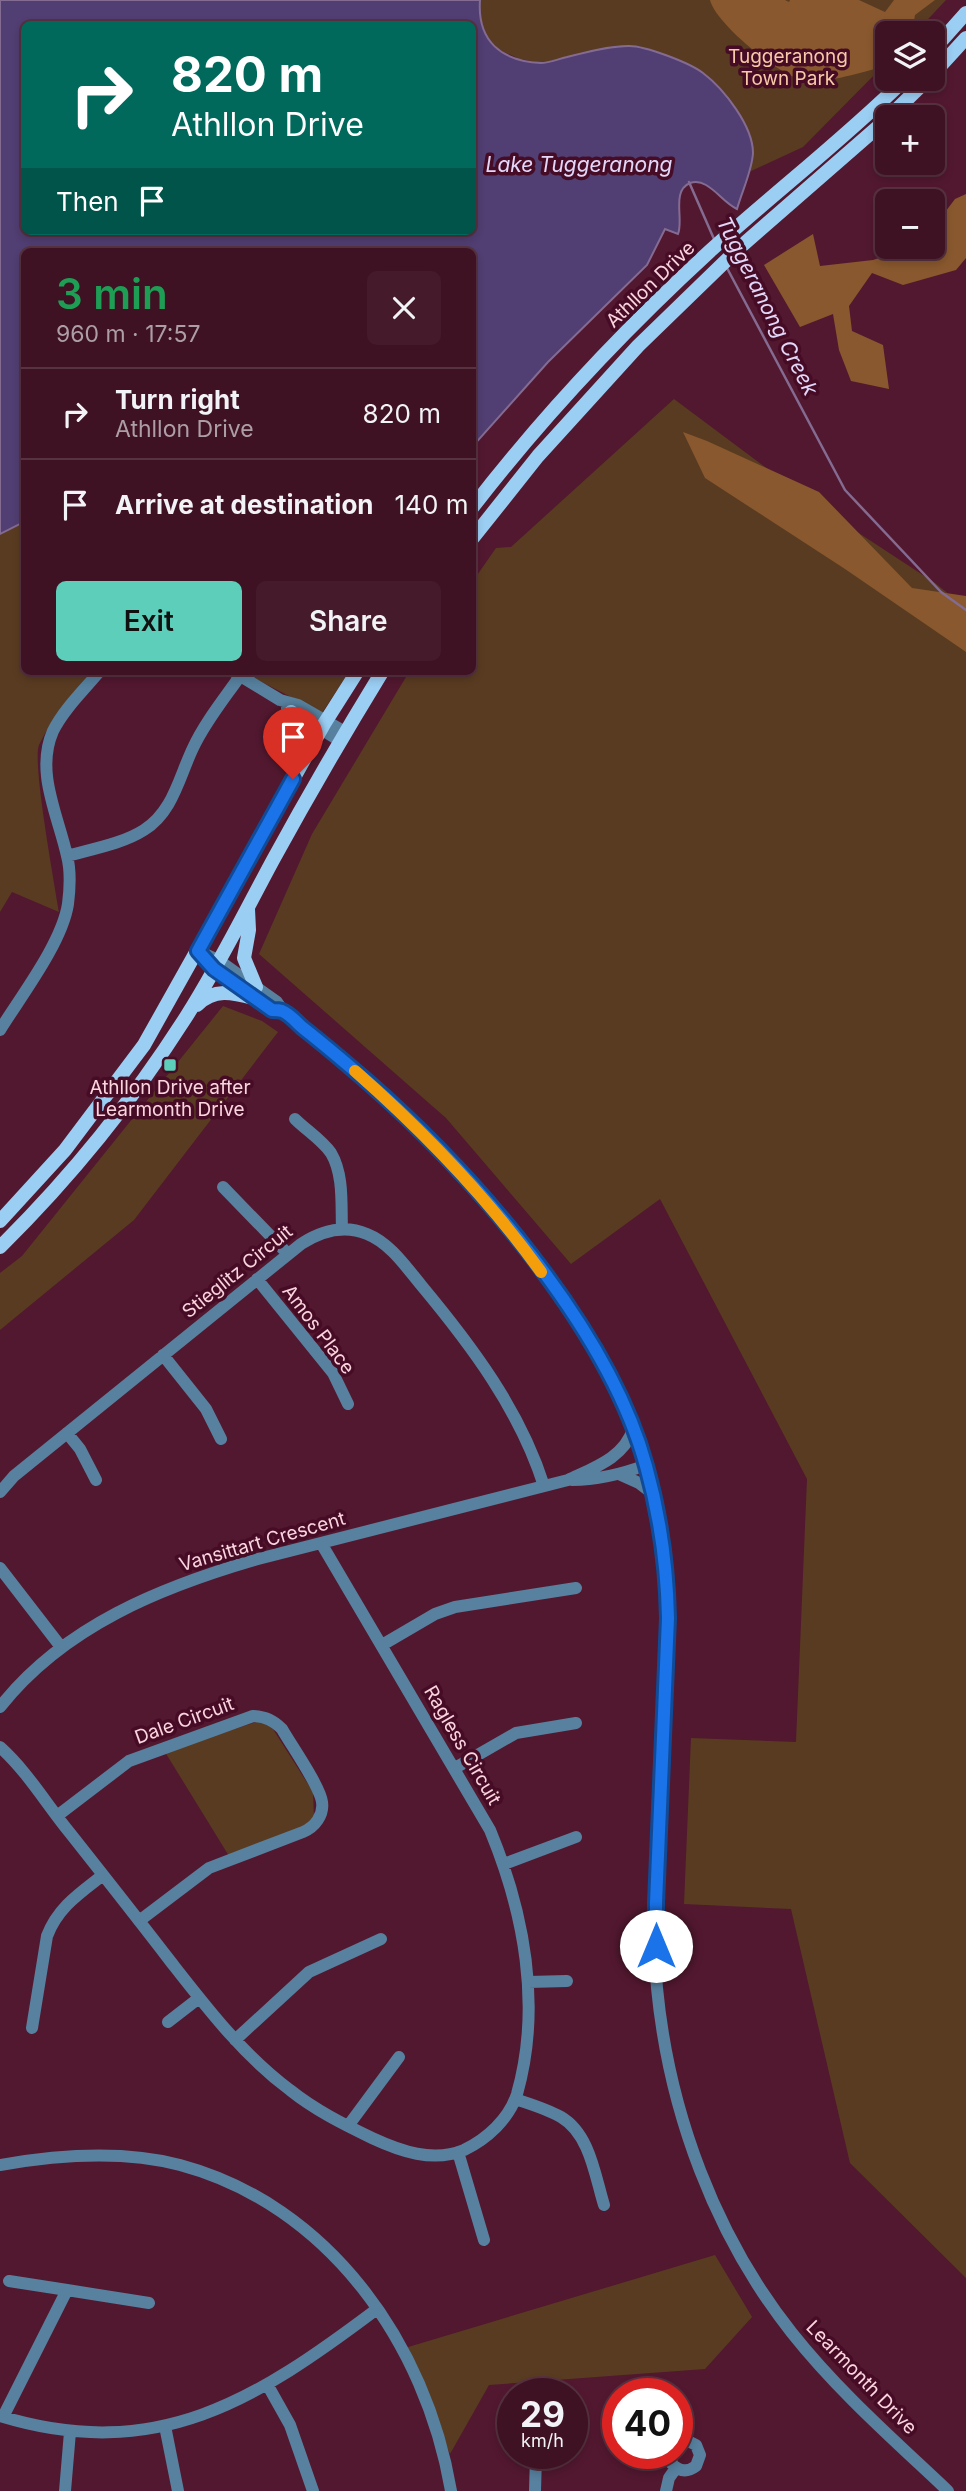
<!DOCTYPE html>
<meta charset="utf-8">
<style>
:root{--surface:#3e1223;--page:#451b2b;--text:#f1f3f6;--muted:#ad9ea6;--line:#573241;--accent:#5cceba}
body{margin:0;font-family:Inter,sans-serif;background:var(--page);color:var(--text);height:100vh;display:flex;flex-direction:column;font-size:26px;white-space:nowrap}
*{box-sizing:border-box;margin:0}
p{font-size:23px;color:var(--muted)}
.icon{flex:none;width:38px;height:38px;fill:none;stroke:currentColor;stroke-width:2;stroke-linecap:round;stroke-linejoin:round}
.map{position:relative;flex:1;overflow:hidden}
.sheet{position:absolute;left:21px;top:248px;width:455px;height:427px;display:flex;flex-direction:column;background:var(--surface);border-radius:10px;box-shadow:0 4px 10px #0003,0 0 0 2px var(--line)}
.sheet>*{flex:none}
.banner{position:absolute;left:21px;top:21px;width:455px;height:214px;border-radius:10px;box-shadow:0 4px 10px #0003,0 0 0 2px var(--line);background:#00695c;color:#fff;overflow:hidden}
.tools{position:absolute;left:875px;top:21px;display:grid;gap:14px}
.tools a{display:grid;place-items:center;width:70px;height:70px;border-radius:10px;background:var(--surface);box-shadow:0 4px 10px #0003,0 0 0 2px var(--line);font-size:35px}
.speed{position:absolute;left:497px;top:2378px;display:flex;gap:14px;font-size:35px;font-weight:700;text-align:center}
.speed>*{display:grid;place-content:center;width:91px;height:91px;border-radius:50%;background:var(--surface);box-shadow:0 4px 10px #0003,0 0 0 2px var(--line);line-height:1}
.speed small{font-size:18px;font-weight:400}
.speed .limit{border:10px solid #d22;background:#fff;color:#111}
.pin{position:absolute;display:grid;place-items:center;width:60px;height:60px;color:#fff;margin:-72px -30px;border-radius:50% 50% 50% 0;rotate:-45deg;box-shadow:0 0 7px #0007}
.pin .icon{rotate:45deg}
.me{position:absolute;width:77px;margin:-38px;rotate:0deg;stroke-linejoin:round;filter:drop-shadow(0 0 5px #0008)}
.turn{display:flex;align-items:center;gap:24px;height:147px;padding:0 35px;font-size:32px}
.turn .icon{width:91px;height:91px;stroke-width:2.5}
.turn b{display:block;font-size:49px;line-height:60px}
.then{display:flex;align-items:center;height:66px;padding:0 35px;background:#0003;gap:14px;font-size:26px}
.round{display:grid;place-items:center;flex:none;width:74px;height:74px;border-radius:10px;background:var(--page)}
.overview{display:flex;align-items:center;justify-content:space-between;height:119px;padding:0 35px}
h1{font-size:42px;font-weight:600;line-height:52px;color:#1e9e55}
.cta{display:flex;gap:14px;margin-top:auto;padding:14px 35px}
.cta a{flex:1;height:80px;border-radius:10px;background:var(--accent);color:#111;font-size:28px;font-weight:600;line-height:80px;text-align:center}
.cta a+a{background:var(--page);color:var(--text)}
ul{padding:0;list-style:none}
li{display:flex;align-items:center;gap:21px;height:91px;padding:0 35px;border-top:2px solid var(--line)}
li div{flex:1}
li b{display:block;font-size:26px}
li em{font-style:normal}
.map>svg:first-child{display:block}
</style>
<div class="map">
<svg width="966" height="2491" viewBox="0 0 966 2491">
<rect width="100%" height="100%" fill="#52182f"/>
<path fill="#593b21" d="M480 0H946L915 33H887V62L803 147 749 172 753 151 630 46 586 53 542 63 520 59 497 49 485 37 479 17Z
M674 399 813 503 935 583 966 608V2278L850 2163 791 1909 684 1904 691 1738 796 1742 807 1479 660 1199 571 1264 446 1118 259 954 312 834 409 672H472L473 581 496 548 511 547Z
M24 522V672H95C75 694 52 717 39 745 32 762 55 886 59 912L12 892 0 912V534Z
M256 672H349L322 713 254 678Z
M223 1006 262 1021 278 1032 134 1220 0 1330V1273L22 1256Z
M259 1721 271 1726 313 1792 314 1818 305 1826 229 1856 165 1752Z
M715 2255 752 2317 705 2369 489 2385 450 2454 405 2348Z"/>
<path fill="#89582e" d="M710 0H785L789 2 790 0H859L885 12 894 0H935L915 15 912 33H887V66C863 71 826 85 802 80 778 74 716 24 710 0Z
M966 194V258L956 270 903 285 872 273 849 306 852 331 883 345 889 389 851 381 839 350 833 314 800 327 764 265 813 234 820 266 873 260 912 247H933V228L955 199Z
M683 432 707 441 819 492 912 588 966 596V652L845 569 705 478Z"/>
<path fill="#513e72" stroke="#846b92" stroke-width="2" fill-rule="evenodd" d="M0 0H480C477 41 501 61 541 63 549 63 558 59 567 57 586 52 609 46 629 46 646 46 690 63 703 73 724 89 753 126 753 153 752 171 742 191 737 209 725 203 718 192 706 185 701 182 696 181 690 183 671 191 684 219 678 234L665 229 647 265 548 362 473 446 472 252H24V522L0 534ZM24 24H472V231H24Z"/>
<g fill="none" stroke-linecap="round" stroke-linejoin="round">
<path stroke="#846b92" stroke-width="2.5" d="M689 182 714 239
M727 268 845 490 941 592 966 610"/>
<path stroke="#57819f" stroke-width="12" d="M234 672 280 700 298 705 345 732
M287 708 340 741
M67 856C92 849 122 844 144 830 173 812 179 777 193 748 205 722 224 699 240 676
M198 951 218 960 277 1002 283 1011C383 1092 474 1180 550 1284 591 1339 628 1399 646 1466 660 1516 667 1567 668 1618 665 1691 662 1763 659 1835 657 1886 653 1937 657 1988 669 2112 715 2236 792 2333 838 2391 894 2440 948 2491
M208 963 213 969 272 1010 283 1011
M0 1030C21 996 62 943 68 904 70 888 71 871 67 856 58 815 35 772 53 731 64 709 84 690 99 672
M295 1119C306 1130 322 1140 331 1153 344 1175 341 1205 342 1229
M223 1187 288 1254
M257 1279 333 1373 348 1404
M163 1355 206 1409 221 1439
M67 1433 80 1449 96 1480
M619 1474 639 1483 652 1493
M572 1480C598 1480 622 1474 646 1465
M0 1492 14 1476 301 1244C321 1231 343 1224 367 1234 390 1243 406 1267 421 1285 471 1345 520 1410 544 1486
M0 1568 61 1647
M382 1645 435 1614 455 1607 576 1588
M0 1707C64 1626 161 1587 258 1559L568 1480C593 1468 624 1458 633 1429
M0 1747C27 1771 47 1805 70 1833 104 1876 138 1919 171 1962 207 2008 243 2055 290 2090 315 2110 343 2124 372 2138 400 2151 433 2163 464 2150 487 2139 509 2119 517 2094 542 2006 524 1912 490 1830L321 1543
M455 1768 516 1733 576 1723
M57 1816 129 1761 253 1716C266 1717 273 1720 282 1729 291 1745 320 1786 322 1802 324 1815 315 1827 303 1832L209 1868 139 1921
M504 1864 576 1837
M528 1982 567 1981
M168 2022 199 1998
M32 2028 47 1936C58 1907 80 1893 103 1875
M235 2040 309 1972 381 1939
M515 2099C530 2104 547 2109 561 2117 590 2134 595 2176 604 2205
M348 2126 399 2057
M458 2152 484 2240
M0 2165C57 2155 123 2150 180 2165 329 2205 426 2344 451 2491
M9 2281 67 2290
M267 2384 290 2425 313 2491
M0 2416C157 2464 256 2400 377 2309
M3 2417 67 2290 149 2303
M165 2426 178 2491
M670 2454 672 2464C680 2472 688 2472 696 2466L700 2455 696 2445 686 2440 677 2443
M65 2491 70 2432
M535 2491 536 2456
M666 2491 669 2478 676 2468"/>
<path stroke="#9bcef3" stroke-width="14" d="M933 50 966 13
M933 74 966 38
M889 117 928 79
M472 508C543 416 625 329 710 251 774 193 843 140 905 79
M472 539 538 456 638 346 738 249 887 119
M291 712C300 730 302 744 297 764
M248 909 249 930 244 958 256 987
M197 1005C215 987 234 993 257 999
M0 1221 65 1150 144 1045 324 724 357 672
M0 1247C70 1178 133 1100 186 1017 218 967 245 912 273 860 308 796 344 734 382 672"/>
</g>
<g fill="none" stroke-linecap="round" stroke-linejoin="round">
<defs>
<path id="route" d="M293 779 198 951 214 969 272 1010C275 1010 279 1010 282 1011 290 1014 297 1023 303 1028 326 1046 347 1064 369 1083 474 1175 609 1329 646 1466 660 1516 667 1567 668 1618L656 1903V1946"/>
</defs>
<use href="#route" stroke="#114b97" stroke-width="18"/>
<use href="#route" stroke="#1a73e8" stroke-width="12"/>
<path stroke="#f59e0b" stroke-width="12" d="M355 1071C423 1131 488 1198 541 1272"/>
</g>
<rect fill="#5cceba" stroke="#470c25" stroke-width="2.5" x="163" y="1058" width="14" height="14" rx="3.5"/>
<g text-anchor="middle" stroke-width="7" stroke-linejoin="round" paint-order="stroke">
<g font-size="19" fill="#f7c9a6" stroke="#470c25">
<text x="788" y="63">Tuggeranong<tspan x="788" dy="22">Town Park</tspan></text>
</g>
<g font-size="19" fill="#fad4de" stroke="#470c25">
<text transform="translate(650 284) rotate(-44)" y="7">Athllon Drive</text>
<text transform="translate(237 1271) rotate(-39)" y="7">Stieglitz Circuit</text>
<text transform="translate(319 1329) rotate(53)" y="7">Amos Place</text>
<text transform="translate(262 1541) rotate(-16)" y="7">Vansittart Crescent</text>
<text transform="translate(184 1720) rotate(-20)" y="7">Dale Circuit</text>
<text transform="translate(463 1745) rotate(60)" y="7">Ragless Circuit</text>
<text transform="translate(862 2377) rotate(46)" y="7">Learmonth Drive</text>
</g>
<g font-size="19" fill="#fad4de" stroke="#470c25">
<text x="170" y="1094">Athllon Drive after<tspan x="170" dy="22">Learmonth Drive</tspan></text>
</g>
<g font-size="21" font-style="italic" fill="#e2d7f9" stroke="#470c25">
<text x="579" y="172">Lake Tuggeranong</text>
<text transform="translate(767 306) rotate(63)" y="7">Tuggeranong Creek</text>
</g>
</g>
</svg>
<div class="tools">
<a><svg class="icon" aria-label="layers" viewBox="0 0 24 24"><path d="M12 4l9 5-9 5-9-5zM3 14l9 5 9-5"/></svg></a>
<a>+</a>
<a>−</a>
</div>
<div class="speed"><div>29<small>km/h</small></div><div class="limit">40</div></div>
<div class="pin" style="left:293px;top:779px;background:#d93025"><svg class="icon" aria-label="arrive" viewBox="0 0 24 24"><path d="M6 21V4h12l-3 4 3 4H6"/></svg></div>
<svg class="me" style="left:656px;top:1946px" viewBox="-20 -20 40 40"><circle r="19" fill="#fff"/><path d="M0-13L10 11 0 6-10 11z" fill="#1a73e8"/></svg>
<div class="banner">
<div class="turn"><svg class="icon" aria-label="right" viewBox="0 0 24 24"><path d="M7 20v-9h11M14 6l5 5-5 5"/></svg><div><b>820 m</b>Athllon Drive</div></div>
<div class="then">Then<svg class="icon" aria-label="arrive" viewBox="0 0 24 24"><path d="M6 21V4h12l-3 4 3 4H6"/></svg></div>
</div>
<section class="sheet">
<div class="overview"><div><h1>3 min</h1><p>960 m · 17:57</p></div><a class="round"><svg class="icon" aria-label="close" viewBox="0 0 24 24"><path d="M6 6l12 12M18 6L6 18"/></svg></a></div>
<ul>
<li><svg class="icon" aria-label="right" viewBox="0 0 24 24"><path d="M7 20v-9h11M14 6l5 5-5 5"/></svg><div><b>Turn right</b><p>Athllon Drive</p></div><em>820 m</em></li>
<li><svg class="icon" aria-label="arrive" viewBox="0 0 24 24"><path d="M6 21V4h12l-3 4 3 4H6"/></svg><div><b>Arrive at destination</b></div><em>140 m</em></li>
</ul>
<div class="cta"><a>Exit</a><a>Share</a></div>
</section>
</div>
